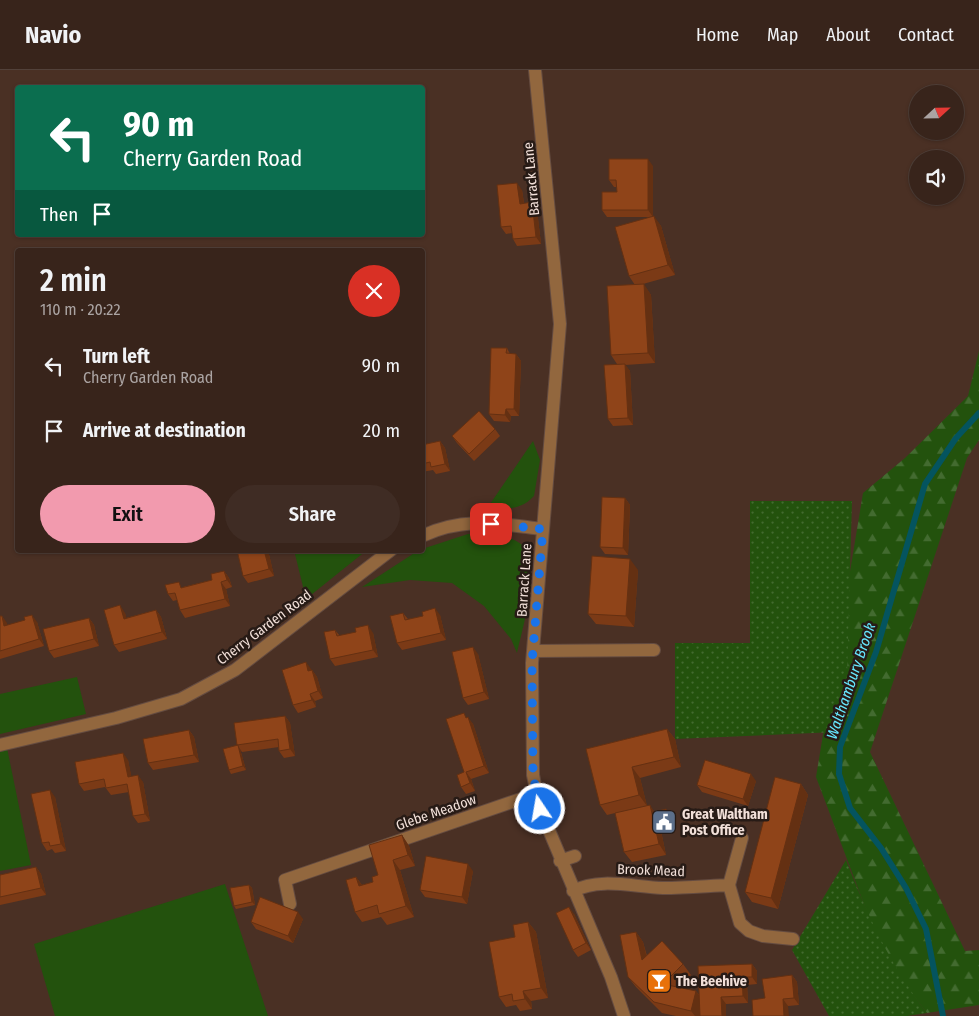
<!DOCTYPE html>
<meta charset="utf-8">
<style>
:root{--surface:#38241b;--page:#3f2c24;--text:#f1f3f6;--muted:#aba4a3;--line:#52413a;--accent:#f29aae}
body{margin:0;font-family:"Fira Sans Condensed",sans-serif;background:var(--page);color:var(--text);height:100vh;display:flex;flex-direction:column;font-size:19px;white-space:nowrap}
*{box-sizing:border-box;margin:0}
p{font-size:16px;color:var(--muted)}
.icon{flex:none;width:28px;height:28px;fill:none;stroke:currentColor;stroke-width:2;stroke-linecap:round;stroke-linejoin:round}
.map{position:relative;flex:1;overflow:hidden}
.details{position:absolute;left:15px;top:178px;width:410px;height:305px;display:flex;flex-direction:column;background:var(--surface);border-radius:5px;box-shadow:0 1px 4px #0004,0 0 0 1px var(--line)}
.details>*{flex:none}
.top-card{position:absolute;left:15px;top:15px;width:410px;height:152px;border-radius:5px;box-shadow:0 1px 4px #0004,0 0 0 1px var(--line);background:#0b6e4f;color:#fff;overflow:hidden}
.needle{width:32px;rotate:68deg}
.fabs{position:absolute;left:909px;top:15px;display:grid;gap:10px}
.fabs a{display:grid;place-items:center;width:55px;height:55px;border-radius:50%;background:var(--surface);box-shadow:0 1px 4px #0004,0 0 0 1px var(--line);font-size:25px}
.pin{position:absolute;display:grid;place-items:center;width:42px;height:42px;color:#fff;margin:-21px;border-radius:10px;box-shadow:0 2px 8px #0006}
.me{position:absolute;width:55px;margin:-28px;rotate:348deg;stroke-linejoin:round;filter:drop-shadow(0 0 4px #0008)}
.turn{display:flex;align-items:center;gap:18px;height:105px;padding:0 25px;font-size:22px}
.turn .icon{width:65px;height:65px;stroke-width:2.5}
.turn b{display:block;font-size:35px;line-height:42px}
.then{display:flex;align-items:center;height:48px;padding:0 25px;background:#0003;gap:10px;font-size:19px}
.round{display:grid;place-items:center;flex:none;width:52px;height:52px;border-radius:26px;background:var(--page)}
.head{display:flex;align-items:center;justify-content:space-between;height:85px;padding:0 25px}
h1{font-size:30px;font-weight:600;line-height:38px}
.button{display:flex;gap:10px;margin-top:auto;padding:10px 25px}
.button a{flex:1;height:58px;border-radius:30px;background:var(--accent);color:#111;font-size:20px;font-weight:600;line-height:58px;text-align:center}
.button a+a{background:var(--page);color:var(--text)}
ul{padding:0;list-style:none}
li{display:flex;align-items:center;gap:15px;height:65px;padding:0 25px}
li div{flex:1}
li b{display:block;font-size:19px}
li em{font-style:normal}
header{display:flex;align-items:center;gap:30px;box-sizing:border-box;height:70px;padding:0 25px;background:var(--surface);border-bottom:1px solid var(--line)}
header strong{font-size:24px}
nav{display:flex;gap:28px;margin-inline-start:auto;font-size:18px}
.map>svg:first-child{display:block}
</style>
<header>
<strong>Navio</strong>
<nav><a>Home</a><a>Map</a><a>About</a><a>Contact</a></nav>
</header>
<div class="map">
<svg width="979" height="946" viewBox="0 0 979 946">
<defs>
<pattern id="forest-firs" width="22" height="20" patternUnits="userSpaceOnUse" patternTransform="scale(1.25)"><rect width="22" height="20" fill="#23520d"/><path d="M5 1l3.5 6h-7zM16 11l3.5 6h-7z" fill="#436b30"/></pattern>
<pattern id="park-dots" width="8" height="8" patternUnits="userSpaceOnUse" patternTransform="scale(1.25)"><rect width="8" height="8" fill="#23520d"/><path d="M2 2h.1M6 6h.1" fill="none" stroke="#436b30" stroke-width="1.8" stroke-linecap="round"/></pattern>
</defs>
<rect width="100%" height="100%" fill="#4a3024"/>
<path fill="#23520d" d="M533 371 540 390 534 426C520 441 506 439 488 437Z
M468 464C485 465 506 463 521 474 543 492 522 560 517 583L511 569 484 536 452 513 410 510 362 517 419 480Z
M294 480H367L306 529Z
M77 607 86 644 0 664V624Z
M7 678 31 795 0 801V679Z
M225 814 268 946H55L34 874Z"/>
<path fill="url(#forest-firs)" d="M979 281V370L967 388 870 682 965 881 979 880V935L927 943 906 916 873 858 816 707 863 423 905 388 968 326Z"/>
<path fill="url(#park-dots)" d="M750 431H852L847 606 837 662 675 669V573H750Z
M846 790C869 848 889 893 927 943L907 946H829L792 880Z"/>
<g fill="none" stroke-linecap="round" stroke-linejoin="round">
<path stroke="#04545f" stroke-width="6" d="M943 946 926 859 906 818 881 778 850 738 839 704 840 677 876 582 925 414 956 368 979 343"/>
<defs>
<path id="minor" d="M535 0 560 254 532 593 533 705 540 739 611 907 624 946
M422 466C465 446 499 454 543 459
M533 581 654 580
M0 675 116 648 181 629 235 600 391 480
M742 768 729 815 740 853 749 861 763 866 793 869
M560 791 575 786
M573 821C601 807 633 817 663 818 685 818 707 816 729 815
M290 834 285 810 535 724"/>
</defs>
<use href="#minor" stroke="#654c41" stroke-width="14"/>
<use href="#minor" stroke="#92673e" stroke-width="12"/>
</g>
<path fill="#7b3a16" d="M653 96V146L661 156 675 205 643 214 651 225 655 293 625 295 630 301 633 355 613 356 608 349 617 294 611 285 635 215 629 206 649 147H607L602 140 617 122V117H614L609 110Z
M522 120 524 133 537 140 541 174 517 176 513 169 512 163 506 164 501 157Z
M507 278 510 284H516L521 291 519 346H511L510 352 494 351 489 344Z
M495 359 500 366 474 391 457 373 452 366Z
M440 371 445 378 450 401 436 404 433 400 422 402V375Z
M625 428 630 435 628 485 605 484 600 477Z
M268 480 274 506 248 513 243 506Z
M638 500 634 557 596 554 588 544Z
M224 501 229 508 232 517 226 519 230 536 185 548 180 540 177 530 173 531 168 524 183 517 212 510Z
M156 540 161 547 167 569 119 582 114 575 125 543 126 548Z
M403 543 408 549 440 545 446 570 402 580 397 573Z
M0 546H2L7 555 37 552 44 576 0 589Z
M89 548 94 555 99 576 54 588 49 581Z
M335 560 340 566 373 563 378 587 335 596 330 589Z
M478 584 489 629 468 635 463 628Z
M311 600H312L317 607 323 628 315 631 316 637 298 643 293 635Z
M285 646 290 653 295 686 284 688 279 681V677L242 682 240 679 246 700 231 704 229 700 237 675Z
M467 648 473 654 489 703 471 709 475 721 466 724 461 717 464 702Z
M667 659 675 669 681 697 640 708 647 736 655 742 666 739 668 743 672 758 661 761 666 785 632 792 624 782 615 743 607 745 600 735 586 679Z
M189 660 194 667 199 692 153 700 148 693Z
M128 690 131 706 143 712 150 751 138 753 133 746 129 722 111 725 105 717 84 721 79 714Z
M756 711 748 736 702 722 697 715Z
M801 714 808 725 778 839 752 832 745 822Z
M55 727 66 781 55 783 52 779 47 781 42 773Z
M402 765 409 776 415 796 400 800 414 847 387 855 381 847 362 852 355 842 356 807 362 815 373 812Z
M36 797 41 804 46 825 0 835V805Z
M473 801 467 834 425 827 420 820Z
M249 815 252 818 255 835 236 839 234 836Z
M574 844 591 880 578 887 573 880Z
M303 849 293 873 256 859 251 852Z
M528 852 536 862 548 928 531 931 532 939 520 941 516 935 506 937 499 927 515 867Z
M636 862 643 872 647 886 683 894 691 905 678 917 696 921 700 926 752 894 757 901V914L747 915 748 933 726 934 700 946H676L662 943 636 917 628 907Z
M792 905 797 912 799 935 788 936 765 928Z"/>
<path fill="#643012" d="M648 89 653 96V147L648 140Z
M517 113 522 120 525 141 520 134Z
M532 132 537 140 541 174 536 167Z
M654 146 661 156 675 205 668 195Z
M644 214 651 225 655 293 648 283Z
M516 284 521 291 519 346 514 339Z
M625 294 630 301 633 355 628 348Z
M506 339 511 346 510 352 505 345Z
M440 371 445 378 450 401 445 394Z
M625 428 630 435 628 485 623 478Z
M264 480H268L274 506 269 499Z
M630 489 638 500 634 557 626 546Z
M224 501 229 508 232 517 227 510Z
M221 512 226 519 230 536 225 529Z
M120 535 125 543 129 556 124 549Z
M435 538 440 545 446 570 441 563Z
M156 540 161 547 167 569 162 562Z
M32 545 37 552 44 576 39 569Z
M2 546 7 553 9 563 4 556Z
M89 548 94 555 99 576 94 569Z
M368 555 373 563 378 587 373 580Z
M473 577 478 584 489 629 484 622Z
M306 592 311 599 313 608 308 601Z
M312 600 317 607 323 628 318 621Z
M310 624 315 631 316 637 312 630Z
M285 646 290 653 295 686 290 679Z
M468 647 473 654 489 703 484 696Z
M667 659 675 669 681 697 674 687Z
M189 660 194 667 199 692 194 685Z
M238 676 240 679 246 700 243 696Z
M123 683 128 690 133 714 128 707Z
M632 697 640 708 647 736 639 725Z
M466 702 471 709 475 721 470 713Z
M751 704 756 711 748 736 743 729Z
M138 705 143 712 150 751 145 744Z
M801 714 808 725 778 839 771 828Z
M50 720 55 727 66 781 61 774Z
M650 735 657 746 658 757 661 761 666 785 659 774Z
M666 739 668 743 672 758 669 755Z
M402 765 409 776 415 796 408 785Z
M393 790 400 800 414 847 406 836Z
M468 794 473 801 467 834 462 827Z
M36 797 41 804 46 825 41 818Z
M356 807 364 818 359 816Z
M249 815 252 818 255 835 252 832Z
M569 837 574 844 591 880 586 873Z
M298 842 303 849 293 873 288 866Z
M528 852 536 862 548 928 541 918Z
M636 862 643 872 650 901 642 890Z
M752 894 757 901V914L752 907Z
M792 905 797 912 799 935 794 928Z
M742 907 747 915 748 933 743 926Z
M523 921 531 931 532 939 525 929Z
M696 921 703 931 700 946H695L691 941Z
M721 927 726 934V946H722Z
M783 929 788 936 789 946H784Z"/>
<path fill="#8f4419" stroke="#643012" d="M609 89H648V140H602V122H617L616 110H609Z
M517 113 520 134 532 132 536 167 513 169 511 156 501 157 497 115Z
M654 146 668 195 629 206 615 157Z
M644 214 648 283 611 285 607 216Z
M491 278H507L506 283 516 284 514 339H506L505 345 489 344Z
M625 294 628 348 608 349 604 295Z
M479 341 495 359 469 384 452 366Z
M440 371 445 394 431 397 430 392 422 394V375Z
M602 427 625 428 623 478 600 477Z
M237 480H264L269 499 243 506Z
M592 486 630 489 626 546 588 544Z
M224 501 227 510 221 512 225 529 180 540 175 523 168 524 165 515 179 512 181 518 212 510 211 504Z
M120 535 124 549 156 540 162 562 114 575 104 540Z
M435 538 441 563 397 573 390 546 403 543 405 550 423 546 422 542Z
M32 545 39 569 0 581V546H2L4 556 25 550 24 547Z
M89 548 94 569 49 581 43 559Z
M368 555 373 580 330 589 324 562 335 560 337 566 356 562 355 558Z
M473 577 484 622 463 628 452 582Z
M306 592 308 601 312 600 318 621 310 624 312 630 293 635 282 600Z
M464 643 466 648 468 647 484 696 466 702 470 713 461 717 457 705 464 702 446 649Z
M285 646 290 679 279 681 278 669 237 675 234 653Z
M667 659 674 687 632 697 639 725 600 735 586 679Z
M189 660 194 685 148 693 143 669Z
M238 675 243 696 229 700 223 679Z
M123 683 128 707 138 705 145 744 133 746 127 714 106 718 104 709 79 714 75 692Z
M705 690 751 704 743 729 697 715Z
M775 707 801 714 771 828 745 822Z
M50 720 61 774 50 776 49 772 42 773 31 724Z
M650 735 659 774 624 782 615 743Z
M666 739 669 755 658 757 655 742Z
M402 765 408 785 393 790 406 836 379 844 377 835 355 842 346 810 356 807 359 816 373 812 372 807 378 805 369 775Z
M426 786 468 794 462 827 420 820Z
M36 797 41 818 0 827V805Z
M249 815 252 832 234 836 230 818Z
M260 827 298 842 288 866 251 852Z
M569 837 586 873 573 880 556 843Z
M528 852 541 918 523 921 525 929 513 931 512 924 499 927 489 872 515 867 513 855Z
M636 862 642 890 662 871 683 894 663 914 696 921 691 941 654 932 628 907 620 865Z
M752 894V907H742L743 926 721 927 722 946H700L698 896Z
M792 905 794 928 783 929 784 946H753L752 930 765 928 762 909Z"/>
<g fill="none" stroke-linecap="round" stroke-linejoin="round">
<path stroke="#1a73e8" stroke-width="9" stroke-dasharray="0 16.2" d="M491 454 543 459 532 593 533 705 540 739"/>
</g>
<defs>
<symbol id="civic-square" viewBox="-11 -11 22 22"><rect x="-9" y="-9" width="18" height="18" rx="4" fill="#5c6f8a" stroke="#271b16"/><path d="M-.6-6.5H3V-4.5H.6V-3L4-1V1h2V6H-6V1h2V-1L-.6-3ZM-1.2 2.5V6h2.4V2.5Z" fill="#fff"/></symbol>
<symbol id="bar-square" viewBox="-11 -11 22 22"><rect x="-9" y="-9" width="18" height="18" rx="4" fill="#e8710a" stroke="#271b16"/><path d="M-6-5H6L.8 .8V4.5H3.5V6h-7V4.5H-.8V.8Z" fill="#fff"/></symbol>
</defs>
<g fill-rule="evenodd">
<use href="#civic-square" x="650" y="738" width="28" height="28"/>
<use href="#bar-square" x="645" y="897" width="28" height="28"/>
</g>
<g text-anchor="middle" stroke-width="5" stroke-linejoin="round" paint-order="stroke">
<g font-size="14" fill="#f2e0d9" stroke="#271b16">
<text transform="translate(531 109) rotate(-95)" y="5">Barrack Lane</text>
<text transform="translate(524 510) rotate(-86)" y="5">Barrack Lane</text>
<text transform="translate(264 557) rotate(-37)" y="5">Cherry Garden Road</text>
<text transform="translate(436 742) rotate(-19)" y="5">Glebe Meadow</text>
<text transform="translate(651 800) rotate(2)" y="5">Brook Mead</text>
</g>
<g font-size="14" font-weight="bold" fill="#f2e0d9" stroke="#271b16" text-anchor="start">
<text x="682" y="749">Great Waltham<tspan x="682" dy="16">Post Office</tspan></text>
<text x="676" y="916">The Beehive</text>
</g>
<g font-size="15" font-style="italic" fill="#67e8fe" stroke="#271b16">
<text transform="translate(851 611) rotate(-71)" y="5">Walthambury Brook</text>
</g>
</g>
</svg>
<div class="fabs">
<a><svg class="needle" viewBox="-14 -14 28 28"><path d="M0-13l5 13h-10z" fill="#e53935"/><path d="M0 13l5-13h-10z" fill="#aba4a3"/></svg></a>
<a><svg class="icon" aria-label="sound" viewBox="0 0 24 24"><path d="M4 9h4l5-4v14l-5-4H4zM17 9q2 3 0 6"/></svg></a>
</div>
<div class="pin" style="left:491px;top:454px;background:#d93025"><svg class="icon" aria-label="arrive" viewBox="0 0 24 24"><path d="M6 21V4h12l-3 4 3 4H6"/></svg></div>
<svg class="me" style="left:540px;top:739px" viewBox="-20 -20 40 40"><circle r="17" fill="#1a73e8" stroke="#fff" stroke-width="3"/><path d="M0-11L8 9 0 5-8 9z" fill="#fff"/></svg>
<div class="top-card">
<div class="turn"><svg class="icon" aria-label="left" viewBox="0 0 24 24"><path d="M17 20v-9H6M10 6l-5 5 5 5"/></svg><div><b>90 m</b>Cherry Garden Road</div></div>
<div class="then">Then<svg class="icon" aria-label="arrive" viewBox="0 0 24 24"><path d="M6 21V4h12l-3 4 3 4H6"/></svg></div>
</div>
<section class="details">
<div class="head"><div><h1>2 min</h1><p>110 m · 20:22</p></div><a class="round" style="background:#d93025;color:#fff"><svg class="icon" aria-label="close" viewBox="0 0 24 24"><path d="M6 6l12 12M18 6L6 18"/></svg></a></div>
<ul>
<li><svg class="icon" aria-label="left" viewBox="0 0 24 24"><path d="M17 20v-9H6M10 6l-5 5 5 5"/></svg><div><b>Turn left</b><p>Cherry Garden Road</p></div><em>90 m</em></li>
<li><svg class="icon" aria-label="arrive" viewBox="0 0 24 24"><path d="M6 21V4h12l-3 4 3 4H6"/></svg><div><b>Arrive at destination</b></div><em>20 m</em></li>
</ul>
<div class="button"><a>Exit</a><a>Share</a></div>
</section>
</div>
